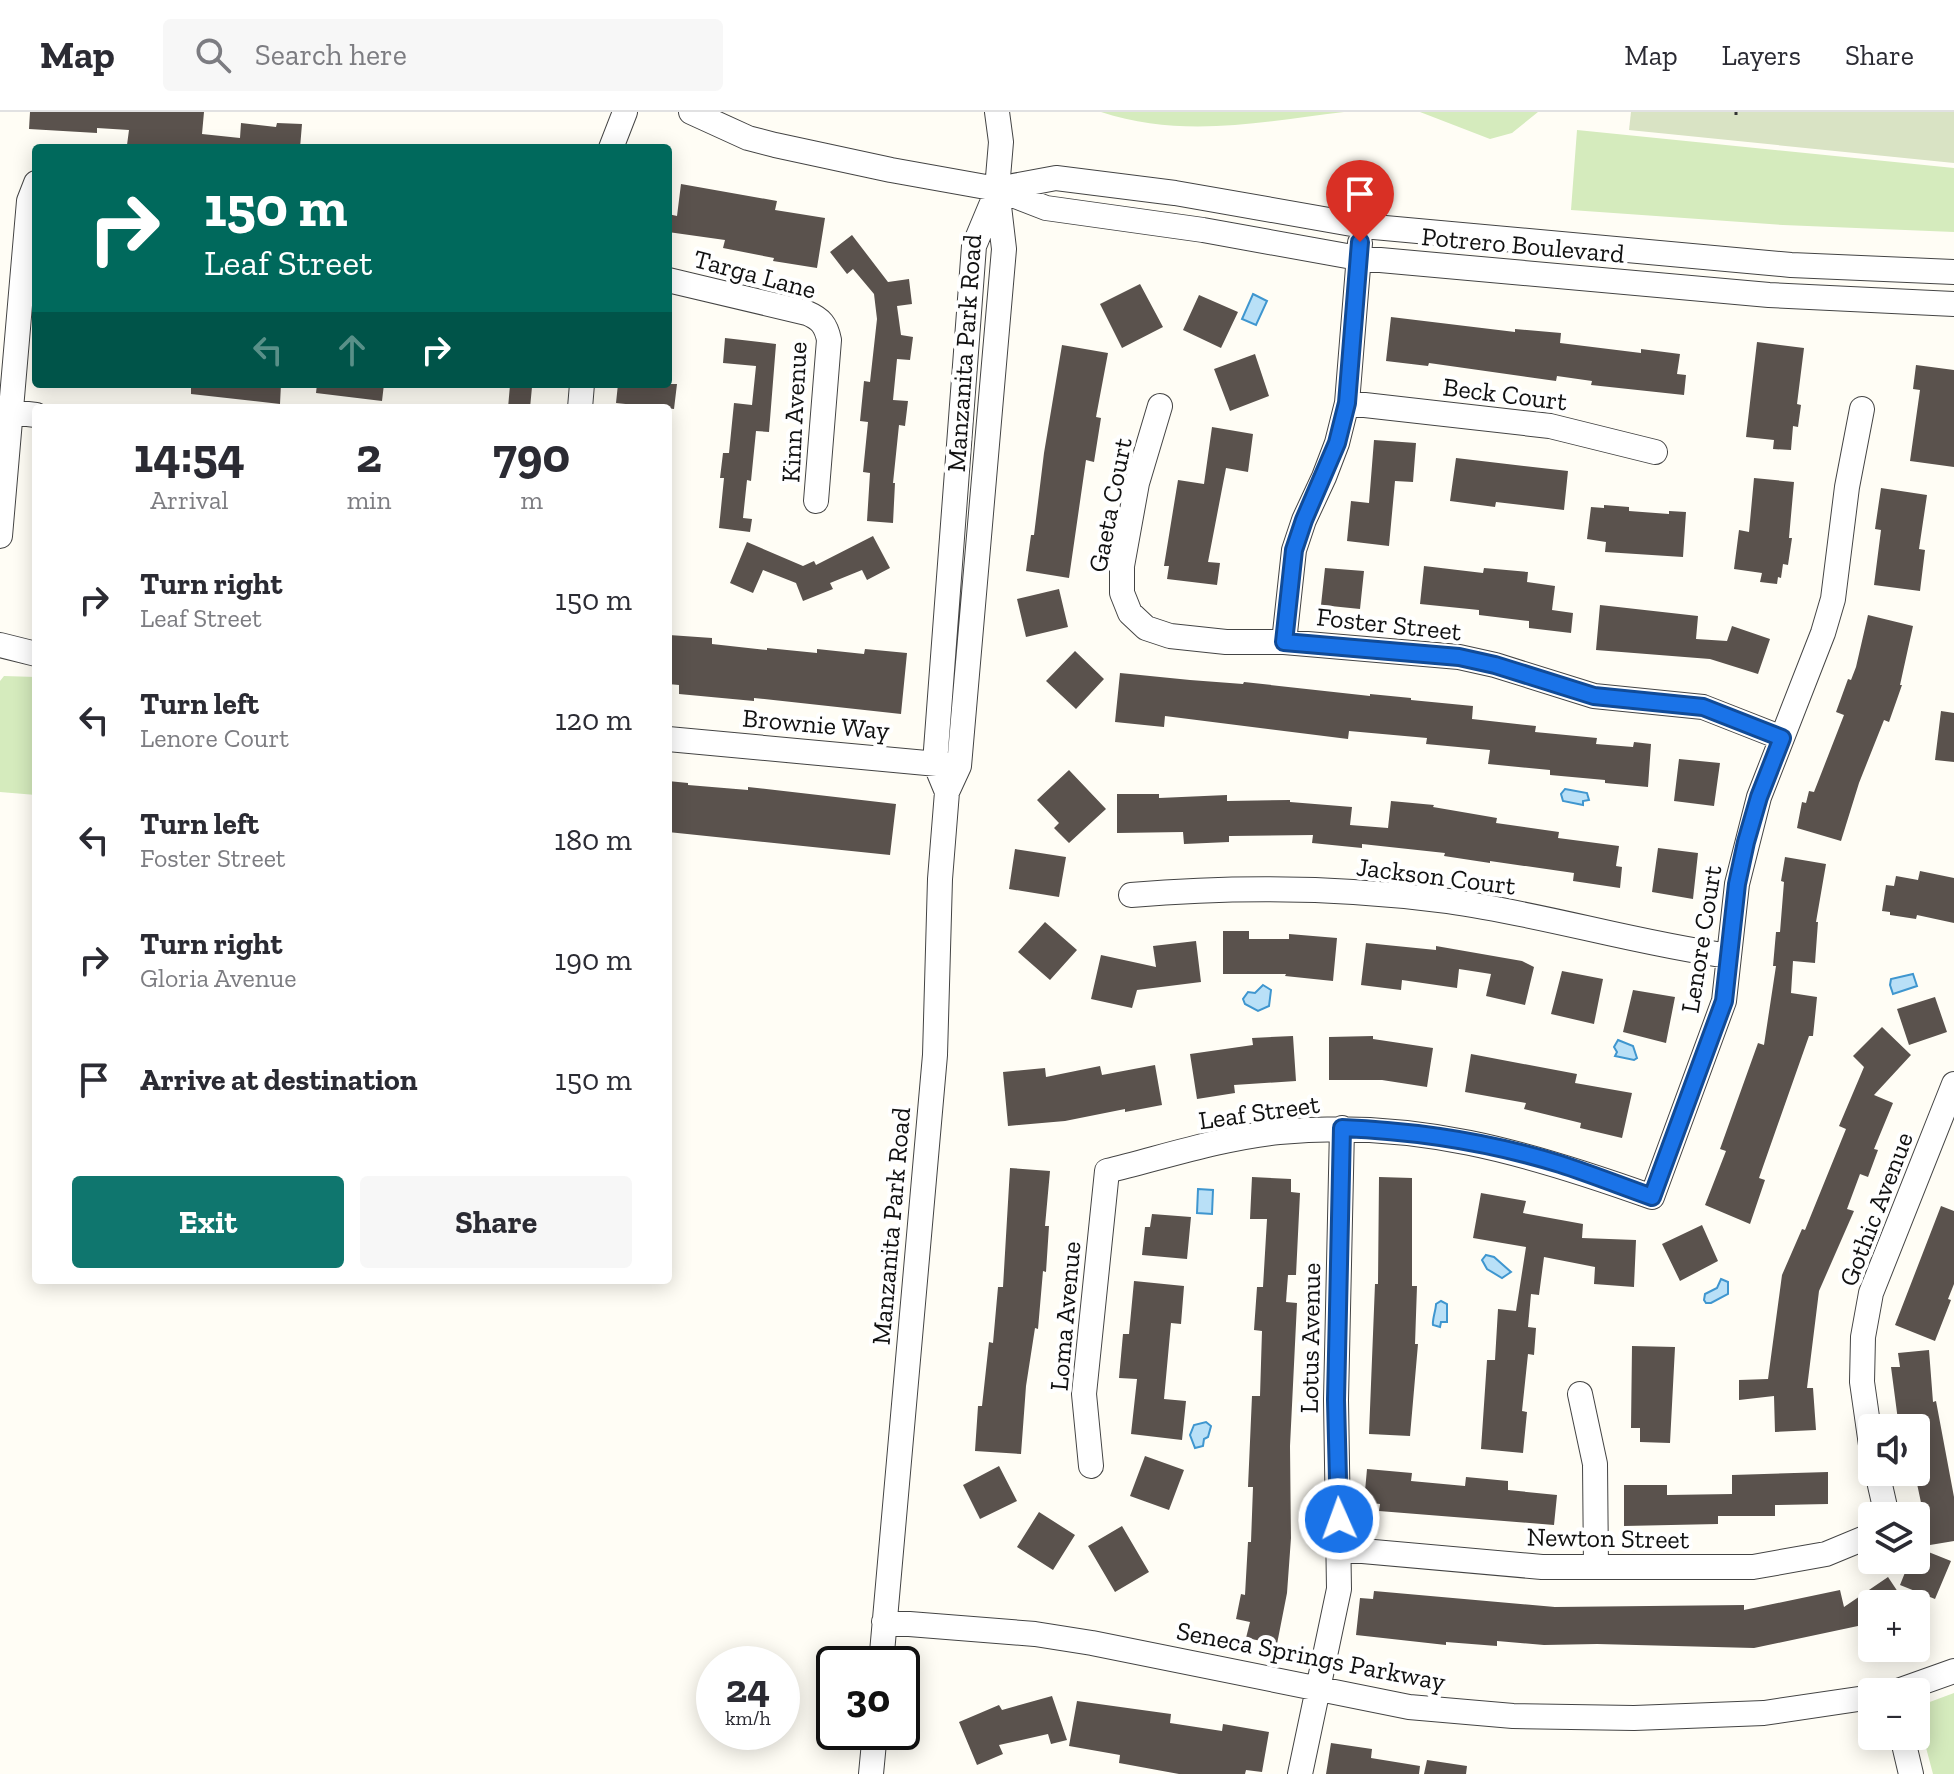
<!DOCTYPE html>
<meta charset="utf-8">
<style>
:root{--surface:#fff;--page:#f7f7f7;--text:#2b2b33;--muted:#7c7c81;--line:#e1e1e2;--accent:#0f766e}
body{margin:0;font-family:"Zilla Slab",serif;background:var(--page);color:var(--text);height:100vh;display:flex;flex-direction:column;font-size:30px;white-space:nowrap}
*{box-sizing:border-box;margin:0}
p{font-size:26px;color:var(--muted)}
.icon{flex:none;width:44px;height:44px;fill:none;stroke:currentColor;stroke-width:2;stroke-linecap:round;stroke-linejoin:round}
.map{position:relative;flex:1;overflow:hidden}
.details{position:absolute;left:32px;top:292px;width:640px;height:880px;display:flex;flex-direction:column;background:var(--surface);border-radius:8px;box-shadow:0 4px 20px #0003}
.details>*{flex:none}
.guide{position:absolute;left:32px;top:32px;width:640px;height:244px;border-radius:8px;box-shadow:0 4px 20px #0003;background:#00695c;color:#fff;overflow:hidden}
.controls{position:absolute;left:1858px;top:1302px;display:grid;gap:16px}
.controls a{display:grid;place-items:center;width:72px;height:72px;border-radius:8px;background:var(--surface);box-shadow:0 4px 20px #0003;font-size:40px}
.speed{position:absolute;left:696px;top:1534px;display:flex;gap:16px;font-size:40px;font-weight:700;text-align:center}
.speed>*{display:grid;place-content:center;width:104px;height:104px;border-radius:50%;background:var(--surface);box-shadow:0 4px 20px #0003;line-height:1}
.speed small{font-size:20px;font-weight:400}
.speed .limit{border:4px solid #111;border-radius:12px;background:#fff;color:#111}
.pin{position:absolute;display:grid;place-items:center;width:68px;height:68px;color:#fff;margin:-82px -34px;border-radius:50% 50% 50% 0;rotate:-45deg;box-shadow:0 0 8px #0007}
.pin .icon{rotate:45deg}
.me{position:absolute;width:88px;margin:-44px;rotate:358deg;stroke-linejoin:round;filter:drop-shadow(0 0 6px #0008)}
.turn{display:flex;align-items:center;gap:28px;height:168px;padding:0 40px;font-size:36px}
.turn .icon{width:104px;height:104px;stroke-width:2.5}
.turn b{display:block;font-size:56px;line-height:68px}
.lanes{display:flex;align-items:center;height:76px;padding:0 40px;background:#0003;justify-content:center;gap:40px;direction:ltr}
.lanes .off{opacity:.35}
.eta{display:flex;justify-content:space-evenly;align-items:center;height:136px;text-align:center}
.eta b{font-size:48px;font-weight:800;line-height:56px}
.button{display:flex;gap:16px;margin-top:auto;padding:16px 40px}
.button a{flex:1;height:92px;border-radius:8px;background:var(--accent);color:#fff;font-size:32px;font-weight:800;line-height:92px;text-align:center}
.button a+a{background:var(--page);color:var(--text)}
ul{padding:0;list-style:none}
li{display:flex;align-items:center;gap:24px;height:120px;padding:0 40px}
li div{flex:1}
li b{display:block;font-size:30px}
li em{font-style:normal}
header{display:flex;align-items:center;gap:48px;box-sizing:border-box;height:112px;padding:0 40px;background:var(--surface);border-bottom:2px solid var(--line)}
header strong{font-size:38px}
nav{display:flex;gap:44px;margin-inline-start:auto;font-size:28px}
.search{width:560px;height:72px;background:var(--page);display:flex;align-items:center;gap:20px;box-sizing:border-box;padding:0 28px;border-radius:8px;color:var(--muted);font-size:30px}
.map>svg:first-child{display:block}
</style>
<header>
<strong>Map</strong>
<div class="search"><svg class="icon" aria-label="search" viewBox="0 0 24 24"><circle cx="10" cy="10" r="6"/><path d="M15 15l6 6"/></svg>Search here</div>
<nav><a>Map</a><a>Layers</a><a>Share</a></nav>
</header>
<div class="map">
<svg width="1954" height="1662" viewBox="0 0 1954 1662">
<rect width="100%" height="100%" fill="#fffdf5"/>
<path fill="#d5ebbd" d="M1101 0H1344C1261 10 1183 27 1101 0Z
M1420 0H1538L1512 21 1490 27Z
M1577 18 1954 56V120L1783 113 1571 98Z
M4 564 36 565V683L0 680V569Z
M1954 1581V1662H1933L1919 1609 1927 1591Z"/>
<path fill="#d9e3c4" d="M1631 0H1954V51L1629 18Z"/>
<path fill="#b9e0f7" stroke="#3f96cf" stroke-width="2" d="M1253 182 1267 189 1256 213 1242 207Z
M1565 677 1587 681 1589 688 1583 689V693L1563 689 1561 682Z
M1913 862 1917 874 1893 882 1890 873 1891 867Z
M1263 873 1271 878 1269 894 1258 899 1245 892 1243 887 1248 880 1255 881Z
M1618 928 1633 934 1637 946 1634 948 1615 944 1617 940 1614 935Z
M1198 1077 1213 1078 1212 1102 1197 1101Z
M1486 1143 1494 1145 1511 1160 1502 1166 1487 1157 1482 1148Z
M1721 1167 1728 1170V1182L1711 1191H1706L1704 1188 1705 1182 1717 1176Z
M1441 1189 1447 1192V1210H1441L1440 1215 1433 1213C1432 1208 1436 1198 1436 1192Z
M1206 1310 1211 1314 1208 1325 1204 1327 1203 1334 1195 1336 1190 1323 1194 1313Z"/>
<path fill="#5a524d" d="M30 0H204L202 22 240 26 241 11 276 15 277 11 302 12 300 36H153L127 33 129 18 97 16V21L29 17Z
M681 72 777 89 775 98 825 106 817 156 773 149 774 146 723 136 725 128 668 120V102L677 104Z
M852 123 888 170 909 167 912 192 897 194 901 223 913 225 910 248 897 247 893 288 908 289 905 314 899 313 893 371H895L893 411 867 409 870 361 863 360 868 310 860 309 864 269 870 270 877 207 874 182 853 157 847 162 830 140Z
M1140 172 1163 215 1122 236 1100 192Z
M1199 183 1238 200 1221 236 1183 218Z
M1391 205 1515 220V217L1561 221 1560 231 1641 241V237L1680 242 1677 262 1686 263 1684 283 1591 273 1592 269 1557 264 1556 269 1429 251 1428 254 1386 249Z
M725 226 776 232 769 320 756 319 751 369 747 368 743 406 752 407 750 420 719 416 724 366H720L723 341H729L734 291 752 293 756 254 723 251Z
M1757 230 1804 236 1797 292 1801 293 1798 315 1793 314 1791 338 1773 337 1774 328 1746 325Z
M1062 233 1108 241 1096 305 1101 306 1094 350 1086 348 1069 466 1026 459 1031 423H1034L1044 341Z
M1255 242 1269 284 1230 299 1214 257Z
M1916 253 1954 258V355L1910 349 1920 278 1913 277Z
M191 272H281L280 292 191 282Z
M317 272H384L382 289 316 281Z
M618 272H677L674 297 616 291Z
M510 273 532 275 530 296H508Z
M1212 315 1253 322 1248 360 1226 356 1208 450 1220 451 1217 473 1167 467 1169 454H1164L1178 368 1204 372Z
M1374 328 1416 331 1413 370 1395 369 1389 434 1347 429 1351 389 1369 391Z
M1456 346 1568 359 1564 398 1496 390 1495 395 1450 389Z
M1754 366 1794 370 1789 426H1792L1788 453 1783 452 1781 466 1778 465 1777 472 1760 470 1762 461 1734 457 1739 418 1749 420Z
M1881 376 1927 383 1919 437 1925 438 1920 479 1874 473 1881 418 1875 417Z
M1604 393 1629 395V399L1669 402V399L1686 400 1683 445 1605 440 1606 430 1587 427 1591 395 1604 396Z
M873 424 890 456 867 468 862 458 830 471 833 477 803 489 796 471 763 458 753 481 730 471 747 430 803 454 814 449 816 453Z
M1424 454 1483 461 1484 456 1528 460 1527 470 1555 474 1552 498 1573 501 1571 521 1529 516V509L1479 503V498L1420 492Z
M1325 456 1364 459 1360 497 1321 493Z
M1059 477 1068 515 1026 525 1017 487Z
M1600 493 1698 504 1696 527 1727 529 1732 514 1770 527 1758 562 1710 547 1596 538Z
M1868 503 1913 514 1900 573H1902L1889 610 1884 608 1859 671 1841 729 1797 716 1802 690 1806 691 1809 679 1814 680 1844 603 1836 600 1848 567 1851 568 1856 555Z
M669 523 712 526V532L767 538V536L817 541V537L864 542 865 537 907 541 901 602 754 586V589L679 582V573L668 572Z
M1075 539 1104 567 1076 597 1046 569Z
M1120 561 1190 568 1243 572 1244 570 1370 584V582L1411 586V588L1473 594 1472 607 1536 614 1535 620 1597 626 1596 632 1633 635 1634 630 1651 632 1648 675 1605 671V668L1550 663V658L1488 652 1490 638 1426 632 1427 626 1349 619 1348 627 1165 604 1164 615 1115 610Z
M1941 599 1954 601V650L1935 648Z
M1679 647 1720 651 1714 694 1674 689Z
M1069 658 1106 697 1069 731 1054 716 1059 711 1037 688Z
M668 669 688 671V673L748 678V675L896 692 890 743 668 720Z
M1117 682H1159V686L1227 683V689L1290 688V690L1352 695 1350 713 1388 716 1391 689 1434 693 1433 695 1497 706 1496 711 1559 720 1558 726 1619 734 1616 754 1622 755 1620 776 1573 769 1574 761 1490 749V751L1444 744 1445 741 1362 732V736L1312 731 1313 723 1229 724V730L1184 732 1183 720 1117 721Z
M1658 736 1698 741 1693 787 1652 780Z
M1015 737 1066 745 1059 785 1009 777Z
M1785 745 1826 752 1816 810H1818L1815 851 1793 849 1791 881 1817 885 1813 924H1809L1759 1066 1765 1068 1750 1112 1705 1093 1726 1039 1720 1037 1758 931 1764 933 1776 854H1773L1776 820H1780L1784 770 1781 769Z
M1920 759 1954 766V811L1917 803 1916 807 1890 803V800L1882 799 1886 773 1894 774 1896 764 1918 768Z
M1045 810 1077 838 1050 868 1018 840Z
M1223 819H1249V827H1289V822L1337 826 1333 869 1285 864 1286 862H1223Z
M1196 829 1201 870 1137 878 1132 896 1091 887 1101 843 1156 855 1153 834Z
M1366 831 1436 838V834L1522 849 1534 855 1525 893 1486 884 1491 862 1459 857 1457 876 1402 868 1401 878 1361 873Z
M1562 859 1603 867 1594 912 1551 902Z
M1633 878 1675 885 1666 931 1623 920Z
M1935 885 1947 920 1909 933 1897 897Z
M1882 915 1911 943 1874 983 1893 991 1874 1037 1878 1038 1868 1065 1860 1062 1847 1097 1854 1099 1819 1179 1807 1276H1813L1816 1318 1775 1320 1774 1284 1739 1288V1268L1768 1267 1782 1163 1802 1117 1805 1118 1846 1017 1839 1014 1864 955 1853 944Z
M1293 924 1296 969 1234 973 1235 981 1197 987 1190 942 1253 933 1252 926Z
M1373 924V927L1433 936 1427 975 1382 968H1329V925Z
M1471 942 1577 962 1575 971 1632 981 1622 1026 1580 1016 1581 1011 1524 997 1526 991 1465 980Z
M1155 953 1162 993 1125 1000V997L1065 1009 1008 1014 1003 960 1045 956 1046 965 1100 954 1102 963Z
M1010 1056 1050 1059 1045 1114H1049L1046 1160 1043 1159 1038 1217 1035 1216 1026 1274 1021 1342 975 1339 978 1294H982L989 1230 993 1231 998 1175H1003Z
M1252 1065 1291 1067V1080L1300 1081 1296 1163H1288L1286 1190 1297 1191 1290 1334 1291 1426 1287 1481 1277 1532 1246 1526 1250 1510 1236 1507 1241 1482 1245 1483 1248 1430H1251L1253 1375H1248L1252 1284H1260L1262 1219 1254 1218 1257 1175H1263L1267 1107H1250Z
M1379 1065 1412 1066V1174H1417L1415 1232H1418L1410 1324 1369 1322 1375 1172H1378Z
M1481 1081 1526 1089 1523 1101 1583 1112 1582 1126 1636 1128 1634 1175 1594 1172 1595 1155 1544 1145 1539 1183 1531 1182 1528 1215 1536 1216 1534 1243 1528 1242 1522 1299 1527 1300 1523 1341 1481 1337 1487 1248H1495L1498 1197 1516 1199 1526 1135 1473 1126Z
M1941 1094 1954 1099V1172L1948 1187 1951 1188 1935 1229 1895 1213Z
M1152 1102 1191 1105 1187 1147 1142 1143 1145 1115H1150Z
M1702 1113 1718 1149 1680 1169 1662 1132Z
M1134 1169 1184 1174 1181 1212 1171 1211 1164 1287 1186 1289 1182 1328 1131 1322 1137 1267 1119 1266 1123 1222H1129Z
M1632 1234 1675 1235 1670 1331 1640 1330V1316H1631Z
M1929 1238 1933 1290 1936 1289 1954 1385V1429L1930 1433 1916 1367V1316H1899L1891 1255H1900L1898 1241Z
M1145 1344 1184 1358 1169 1398 1130 1384Z
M999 1354 1017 1389 980 1407 963 1373Z
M1367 1357 1412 1361 1411 1369 1465 1374 1466 1365 1508 1369V1378L1557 1383 1554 1413 1379 1399 1380 1392 1364 1390Z
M1828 1360V1392L1775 1393V1404H1718V1412L1624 1414V1373H1667V1383L1732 1382V1363Z
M1039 1400 1075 1423 1053 1458 1017 1435Z
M1122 1414 1149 1460 1115 1480 1088 1434Z
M1916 1435 1951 1449 1935 1487 1900 1473 1910 1448H1916Z
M1888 1465 1906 1492H1872V1511L1754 1536 1597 1532 1544 1533 1497 1529V1534L1446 1530V1533L1356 1523 1360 1486 1373 1487 1374 1479 1555 1495 1744 1493V1498L1840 1478 1844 1495Z
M1052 1584 1067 1628 1051 1632 1048 1622 999 1633 1003 1642 977 1653 959 1610 999 1593 1002 1598Z
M1077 1589 1171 1602 1170 1611 1222 1619 1223 1612 1269 1620 1262 1660 1246 1658 1245 1662H1179L1119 1651 1120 1643 1069 1634Z
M1331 1631 1372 1637 1371 1646 1420 1654 1419 1662H1326Z
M1427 1648 1467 1654 1466 1662H1424Z"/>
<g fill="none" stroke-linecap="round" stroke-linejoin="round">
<defs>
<path id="minor" d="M691 0 748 26 775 33 891 58 997 77 1046 96 1203 118 1358 146 1769 183 1954 192
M611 36 625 0
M997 77 1056 66 1175 81 1363 114 1791 153 1954 160
M668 168 807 201C821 207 826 213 829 228L816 389
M1347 291 1550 314 1655 340
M1160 294 1137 371 1122 454V481L1130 501 1146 516 1170 524 1226 530H1284L1459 545 1495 553 1594 584 1703 595 1782 626
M580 296 582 272
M11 300 36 303
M0 424 29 89 36 71
M1284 530 1294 438 1304 408 1324 365 1337 331 1347 291 1360 131
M0 533 36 542
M668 627 948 653
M947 680 935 651 974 134 997 79
M1131 783C1236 774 1343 775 1448 789 1542 802 1634 831 1729 844
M1580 1282 1595 1352 1596 1455
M1872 1340 1862 1270 1863 1225 1871 1181 1954 972
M1091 1354 1084 1282 1107 1059C1164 1045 1221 1026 1279 1020 1414 1007 1526 1040 1652 1085L1724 889 1737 772 1759 685 1823 521 1833 487 1847 375 1862 297
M1877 1360 1887 1404
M1340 1437 1542 1455H1753L1826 1442 1872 1423
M884 1510 1035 1522 1092 1531 1409 1595 1513 1604 1634 1606 1764 1601 1872 1585
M881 1552 935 943 940 767 947 680 959 654 1004 137 997 77 1001 30 997 0
M1895 1580 1954 1559
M1902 1624 1911 1662
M871 1662 875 1620
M1300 1662 1339 1477 1336 1288 1342 1016"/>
</defs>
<use href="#minor" stroke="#444" stroke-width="26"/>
<path stroke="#333" stroke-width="3" stroke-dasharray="8 4" stroke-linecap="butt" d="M1736 3V0"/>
<use href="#minor" stroke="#fff" stroke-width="24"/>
</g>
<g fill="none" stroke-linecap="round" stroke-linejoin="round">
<defs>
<path id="route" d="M1339 1407 1336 1288 1342 1016C1415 1019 1489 1030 1560 1052 1591 1062 1621 1074 1652 1085L1724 889 1737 772 1746 730 1759 685 1782 626 1703 595 1594 584 1495 553 1459 545 1284 530 1294 438 1304 408 1337 331 1347 291 1360 130"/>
</defs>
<use href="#route" stroke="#114b97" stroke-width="20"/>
<use href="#route" stroke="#1a73e8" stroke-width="14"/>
</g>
<g text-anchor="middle" stroke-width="8" stroke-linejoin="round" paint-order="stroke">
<g font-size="26" fill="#111" stroke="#fff">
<text transform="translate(1523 133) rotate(5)" y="9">Potrero Boulevard</text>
<text transform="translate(755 162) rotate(15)" y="9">Targa Lane</text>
<text transform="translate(964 241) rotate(-86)" y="9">Manzanita Park Road</text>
<text transform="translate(1505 282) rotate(7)" y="9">Beck Court</text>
<text transform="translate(794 300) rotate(-87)" y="9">Kinn Avenue</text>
<text transform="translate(1110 393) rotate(-79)" y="9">Gaeta Court</text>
<text transform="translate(1389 512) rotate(6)" y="9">Foster Street</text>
<text transform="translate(816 612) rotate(5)" y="9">Brownie Way</text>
<text transform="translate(1436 764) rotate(7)" y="9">Jackson Court</text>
<text transform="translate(1701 827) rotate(-81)" y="9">Lenore Court</text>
<text transform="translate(1259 1000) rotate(-8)" y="9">Leaf Street</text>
<text transform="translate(1876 1097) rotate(-69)" y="9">Gothic Avenue</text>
<text transform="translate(891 1114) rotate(-85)" y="9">Manzanita Park Road</text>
<text transform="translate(1065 1204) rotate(-85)" y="9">Loma Avenue</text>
<text transform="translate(1310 1226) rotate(-89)" y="9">Lotus Avenue</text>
<text transform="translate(1608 1426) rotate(1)" y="9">Newton Street</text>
<text transform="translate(1311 1544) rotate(11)" y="9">Seneca Springs Parkway</text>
</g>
</g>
</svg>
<div class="controls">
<a><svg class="icon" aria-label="sound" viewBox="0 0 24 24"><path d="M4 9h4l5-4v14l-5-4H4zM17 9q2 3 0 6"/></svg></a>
<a><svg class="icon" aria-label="layers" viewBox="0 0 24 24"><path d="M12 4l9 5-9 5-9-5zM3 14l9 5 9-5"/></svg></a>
<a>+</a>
<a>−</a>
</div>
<div class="speed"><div>24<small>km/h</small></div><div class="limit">30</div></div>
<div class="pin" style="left:1360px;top:130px;background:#d93025"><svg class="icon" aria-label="arrive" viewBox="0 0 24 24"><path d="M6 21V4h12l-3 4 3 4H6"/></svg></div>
<svg class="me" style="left:1339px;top:1407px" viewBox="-20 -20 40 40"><circle r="17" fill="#1a73e8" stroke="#fff" stroke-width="3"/><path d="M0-11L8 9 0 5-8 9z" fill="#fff"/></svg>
<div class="guide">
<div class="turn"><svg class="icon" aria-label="right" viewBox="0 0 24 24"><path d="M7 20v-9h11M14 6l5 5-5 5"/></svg><div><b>150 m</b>Leaf Street</div></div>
<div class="lanes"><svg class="icon off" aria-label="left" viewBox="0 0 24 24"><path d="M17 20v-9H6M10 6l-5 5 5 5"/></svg><svg class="icon off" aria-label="ahead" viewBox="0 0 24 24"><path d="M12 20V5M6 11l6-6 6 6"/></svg><svg class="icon" aria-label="right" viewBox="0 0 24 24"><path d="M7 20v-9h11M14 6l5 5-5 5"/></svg></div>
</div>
<section class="details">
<div class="eta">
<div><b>14:54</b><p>Arrival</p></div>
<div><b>2</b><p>min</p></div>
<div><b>790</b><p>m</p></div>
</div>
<ul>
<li><svg class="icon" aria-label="right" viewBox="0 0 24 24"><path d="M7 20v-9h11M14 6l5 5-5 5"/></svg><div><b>Turn right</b><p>Leaf Street</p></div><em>150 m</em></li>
<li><svg class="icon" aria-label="left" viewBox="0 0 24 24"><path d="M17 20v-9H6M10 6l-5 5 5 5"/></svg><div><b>Turn left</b><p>Lenore Court</p></div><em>120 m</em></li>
<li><svg class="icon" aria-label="left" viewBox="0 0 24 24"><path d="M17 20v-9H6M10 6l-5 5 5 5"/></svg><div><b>Turn left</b><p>Foster Street</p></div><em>180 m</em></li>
<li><svg class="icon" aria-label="right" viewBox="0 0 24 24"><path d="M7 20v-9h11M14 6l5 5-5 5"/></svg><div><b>Turn right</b><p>Gloria Avenue</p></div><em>190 m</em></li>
<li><svg class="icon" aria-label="arrive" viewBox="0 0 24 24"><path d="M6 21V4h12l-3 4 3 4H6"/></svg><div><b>Arrive at destination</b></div><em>150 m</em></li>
</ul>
<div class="button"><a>Exit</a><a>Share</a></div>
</section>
</div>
